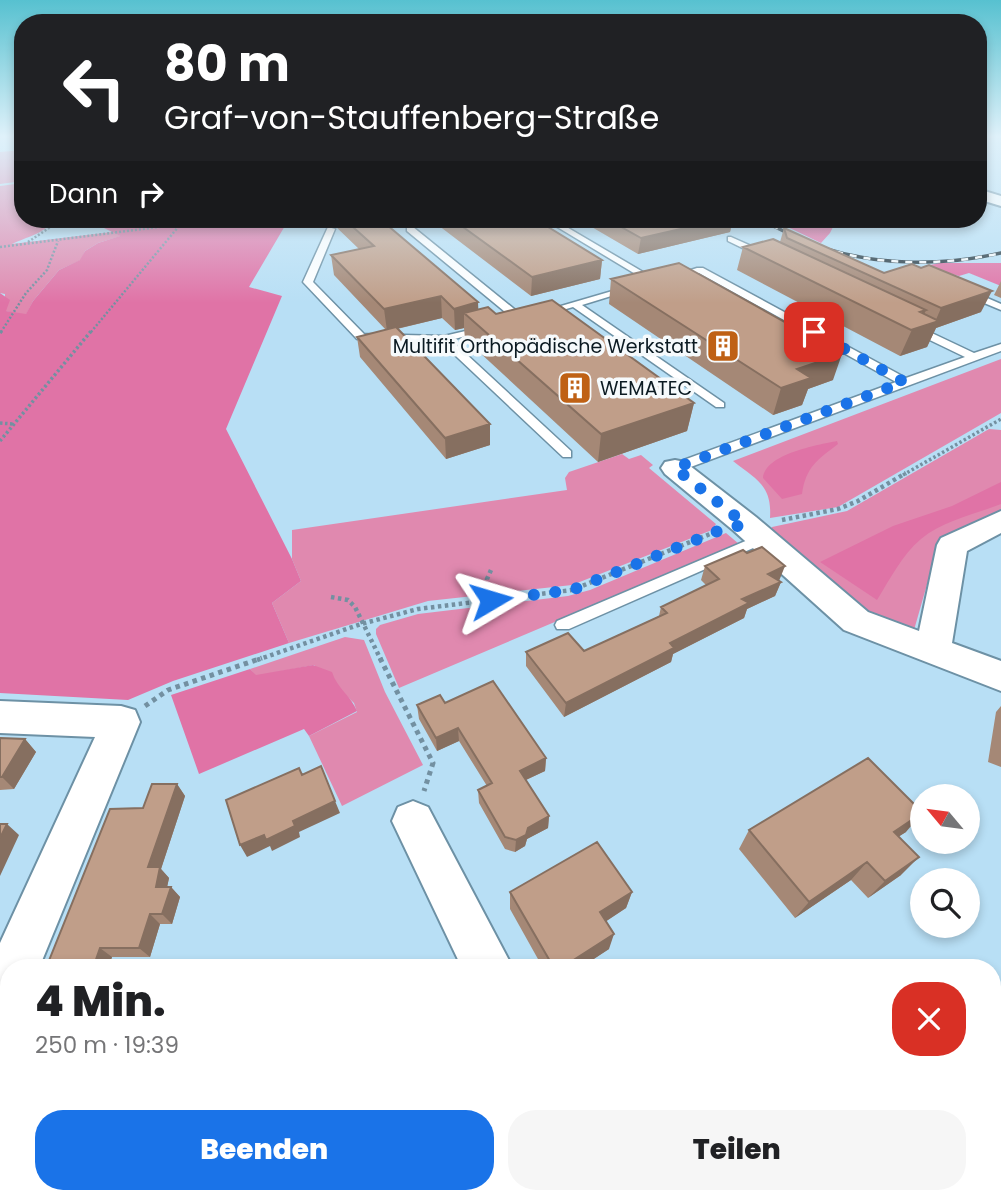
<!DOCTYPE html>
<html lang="de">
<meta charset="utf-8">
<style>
:root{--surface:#fff;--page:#f6f6f6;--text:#202124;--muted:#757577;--accent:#1a73e8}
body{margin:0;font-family:Poppins,sans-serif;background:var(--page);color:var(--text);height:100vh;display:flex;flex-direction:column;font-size:26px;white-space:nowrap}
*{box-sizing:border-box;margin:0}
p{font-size:23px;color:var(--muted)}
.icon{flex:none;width:38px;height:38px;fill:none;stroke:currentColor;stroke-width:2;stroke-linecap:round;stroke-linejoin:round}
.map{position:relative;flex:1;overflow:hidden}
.drawer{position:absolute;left:0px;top:959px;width:1001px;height:245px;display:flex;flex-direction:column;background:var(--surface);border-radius:28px 28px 0 0;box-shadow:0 4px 10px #0003}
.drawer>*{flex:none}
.top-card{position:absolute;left:14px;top:14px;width:973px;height:214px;border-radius:28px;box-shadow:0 4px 10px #0003;background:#202124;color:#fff;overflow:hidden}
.needle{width:46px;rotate:299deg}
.tools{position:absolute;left:910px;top:784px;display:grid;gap:14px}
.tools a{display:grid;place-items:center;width:70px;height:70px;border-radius:50%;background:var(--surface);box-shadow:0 4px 10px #0003;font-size:35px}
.pin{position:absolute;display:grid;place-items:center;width:60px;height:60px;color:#fff;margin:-30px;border-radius:14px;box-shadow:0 4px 10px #0006}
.me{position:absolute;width:77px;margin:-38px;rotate:83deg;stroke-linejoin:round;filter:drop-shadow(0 0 5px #0008)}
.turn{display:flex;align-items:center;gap:24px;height:147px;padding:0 35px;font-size:32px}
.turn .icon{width:91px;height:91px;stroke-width:2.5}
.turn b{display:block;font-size:49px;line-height:60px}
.then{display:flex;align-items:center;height:66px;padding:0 35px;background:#0003;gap:14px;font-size:26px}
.round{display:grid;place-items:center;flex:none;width:74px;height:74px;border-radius:28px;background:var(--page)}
.overview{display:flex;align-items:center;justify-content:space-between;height:119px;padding:0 35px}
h1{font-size:42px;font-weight:800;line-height:52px}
.button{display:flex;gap:14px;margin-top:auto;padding:14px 35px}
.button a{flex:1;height:80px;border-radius:28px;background:var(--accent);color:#fff;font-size:28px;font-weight:800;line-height:80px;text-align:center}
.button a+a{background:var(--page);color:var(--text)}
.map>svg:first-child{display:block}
</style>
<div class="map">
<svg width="1001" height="1204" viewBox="0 0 1001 1204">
<rect width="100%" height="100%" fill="#b8dff5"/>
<path fill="#e089af" d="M23 150V181L0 184V152Z
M23 183V219H54C45 234 26 237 12 244L112 232 121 236 98 243 85 251 81 260 59 270 33 301 26 315 5 311V294L0 293V186Z
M1001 359V413L838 507 770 518C772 485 757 480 733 461Z
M989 429 1001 430V510L940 539 914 630 867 611 770 531 772 527 847 511Z
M622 454 629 459 641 455 653 465 649 468 716 524 712 530 572 585 428 601 289 643 272 603 301 581 292 559V530L567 490 565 478 569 472Z
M726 533 739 544 399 688 376 634V629L380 625 418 614 568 596 590 590Z
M345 637 364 640 385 692 423 765 342 806 309 736 357 712 354 703 314 665 256 676 250 669Z"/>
<path fill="#e073a6" d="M105 219H289L249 287 282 296 226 429 292 559 301 581 272 603 289 643 173 681 128 700 0 693V293L10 300 6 311 26 314 33 301 59 270 80 260 85 251 98 243 120 236 104 228Z
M771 219H837L830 233 821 243Z
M940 263H1001V286L969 273 959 276 925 266Z
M837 441 838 444C817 460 806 467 802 494L782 499 763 478C765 454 817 445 837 441Z
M1001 482V504C976 514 942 521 921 539 902 555 890 579 877 600L820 562 893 526 952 506Z
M313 665 332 672C337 688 351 696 357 711L309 736 304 729 199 774 171 695 250 669 256 675Z"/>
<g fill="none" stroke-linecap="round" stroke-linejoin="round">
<defs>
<path id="service" d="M544 219H553L660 282 652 284Z
M328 227 335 229 313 282 364 334 444 336 487 326V330L451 340 571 451V457H563L441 342 357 339 303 282Z
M407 227H413L524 317V321H516L407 231Z
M731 237 767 253 768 255 761 257 728 241V237Z
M697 268H703L906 378 965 357 909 330V326H917L974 353 1001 344V351L680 471H670V465L896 382 699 273 674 280 669 277Z
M626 287 634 289 582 305 724 403V407H716L573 307 542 316 537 313Z
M965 291H971L1001 304V310L965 295Z
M762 534 769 539 767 542 569 629H557L555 625 557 621Z"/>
<path id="minor" d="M978 189 1001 196V206L978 199Z
M675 460 685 462 756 517 868 612 919 631 937 545 941 538 1001 511V533L967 551 952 643 1001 661V691L844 630 734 531 665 474 661 468 665 462Z
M0 701 121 706 135 710 140 722 39 968H9V1022L0 1025V943L95 737 0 733Z
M413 801 428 807 513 968H462L392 821 398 807Z
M576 1195H635L639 1204H579Z"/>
</defs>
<use href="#service" stroke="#6d91a5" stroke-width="3"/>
<use href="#minor" stroke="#6d91a5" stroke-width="4"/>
<path stroke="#7390a1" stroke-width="2" stroke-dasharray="2 2" stroke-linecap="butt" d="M59 221 62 219
M183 221 185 219
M201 221 221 219"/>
<path stroke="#7390a1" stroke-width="2.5" stroke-dasharray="2 2" stroke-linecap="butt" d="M28 242 61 220
M0 247 215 220
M1 332 26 293 47 270 58 241
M91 332 184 220"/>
<path stroke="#7390a1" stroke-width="3.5" stroke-dasharray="2.5 2.5" stroke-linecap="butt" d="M0 333 2 330
M0 423 13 424
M0 441 92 330
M903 475 1001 419"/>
<path stroke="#7390a1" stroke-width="4.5" stroke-dasharray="3.5 3.5" stroke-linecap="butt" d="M782 520 838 509 858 501 906 473
M491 570 487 579 491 600
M331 597 348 600 355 607 381 660
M257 660 361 624 418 609 572 590 715 532"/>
<path stroke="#7390a1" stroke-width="5" stroke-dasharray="4.5 4.5" stroke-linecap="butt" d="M380 658 433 763 424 791
M145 706 168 690 262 658"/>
<use href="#service" fill="#fff" fill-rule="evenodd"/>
<use href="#minor" fill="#fff" fill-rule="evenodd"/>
<defs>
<path id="rail" d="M759 219C780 229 801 241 823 248 880 266 944 266 1001 253"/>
</defs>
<use href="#rail" stroke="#283b45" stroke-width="3.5"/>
<use href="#rail" stroke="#f6fafc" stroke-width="2.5" stroke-dasharray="7" stroke-linecap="butt"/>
</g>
<path fill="#a58876" d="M333 219H380L478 310 496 314 694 403 687 431 598 462 465 339 464 328 455 330 442 318 397 329 490 424V445L446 459 360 357 357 337 386 330 334 275 331 255 359 249 334 225Z
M430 219H535L602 260 600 279 531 296Z
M578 219H733L730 232 638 254Z
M784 228 884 273 981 312 936 328 927 347 900 356 737 270 743 247 780 242Z
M611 279 833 380 808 389 802 405 773 415 609 304Z
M1001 281V298L994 295Z
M705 566 781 582 775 596 747 609 744 618 673 654 671 662 564 717 526 666V652L584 651 659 616 661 607 706 585 701 580Z
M445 703 546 758 545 771 526 780 549 816 548 828 527 839 525 846 515 852 505 849 479 803 478 790 487 786 459 741 437 751 419 719 417 705Z
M1001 706V767L988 762 996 712Z
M0 738 25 739 36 752 14 789 0 790Z
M177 784 185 796 161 869 169 878 167 887H171L180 897 172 924H160L150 957H112L108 968H46Z
M749 830 906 832 899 836 901 875 868 898 851 880 795 918 739 849Z
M510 892H632L626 908 606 921 609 949 580 968H543L510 909Z
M1001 1004V1018L994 1010Z
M1001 1024V1102L992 1092V1032Z
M9 1081V1153L0 1152V1103Z
M655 1195H701L690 1204H660Z
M725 1195H825L818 1204H730Z"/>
<path fill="#866f60" d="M725 219H733L730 232 638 254 641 238Z
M602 260 600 279 531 296 532 277Z
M992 291 981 312 936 328 927 347 900 356 920 312 926 310 918 328 935 322 941 308Z
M441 296 442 318 387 331 384 309Z
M478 302 479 324 464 313V328L455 330 454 309Z
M842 354 833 380 808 389 802 405 773 415 781 388 797 369Z
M694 403 687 431 598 462 601 434Z
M490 424V445L446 459 445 438Z
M785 566 779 581 768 574Z
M781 582 775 596 747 609 744 618 673 654 671 662 564 717 566 703 670 643 742 599Z
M458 728 459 741 437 751 436 738Z
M25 739 36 752 14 789 2 777Z
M546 758 545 771 519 783 520 771Z
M177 784 185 796 161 869 169 878 165 897 156 887 148 867Z
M335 801 340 813 299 832 300 837 272 851 270 846 247 857 240 845Z
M922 813 906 832 878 850 894 832Z
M549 816 548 828 527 839 525 846 515 852 516 840 528 828Z
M7 824 19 835 0 876V838Z
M919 857 901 875 868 898 885 881Z
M867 862 851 880 795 918 809 902Z
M171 887 180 897 172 924 162 914Z
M632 892 626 908 596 928 600 912Z
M150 914 160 924 150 957 139 948Z
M614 934 609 949 580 968H561Z
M100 948 112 957 108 968H93Z"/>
<path fill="#c09e89" stroke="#866f60" stroke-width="2" d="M344 219H380L478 302 454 309 441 296 384 309 331 255 374 246Z
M452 219H535L602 260 532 277Z
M607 219H725L641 238Z
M784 228 884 273 912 264 921 268 929 265 992 291 941 308 787 238Z
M773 239 926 310 920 312 939 321 911 330 743 247Z
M679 263 842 354 797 369 811 378 781 388 611 279Z
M552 300 694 403 601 434 464 313 488 307 496 314Z
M396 327 490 424 445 438 357 337Z
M762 547 785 566 768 574 781 582 742 599 749 603 670 643 674 648 566 703 526 652 568 633 584 651 667 613 661 607 719 579 705 566 743 550 747 553Z
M493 681 546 758 520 771 549 816 528 828 526 835 516 840 505 837 478 790 492 783 458 728 436 738 417 705 440 695 445 703Z
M0 738 25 739 2 777H0Z
M868 758 922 812V813L894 832 919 857 885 881 867 862 809 902 749 830Z
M321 766 335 801 293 821 295 826 266 840 264 835 240 845 226 800 299 768 302 775Z
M152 784H177L148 867H160L156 887H171L162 914H150L139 948H100L93 968H46L110 809 143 808Z
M0 824H7L0 838Z
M597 842 632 892 600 912 614 934 561 968H554L510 892Z
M1001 1031V1076L992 1066V1038Z
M9 1081V1148H0V1103Z
M470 1195H560L564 1204H457Z
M663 1195H701L690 1204H668Z
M736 1195H825L826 1197 818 1204H741Z"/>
<linearGradient id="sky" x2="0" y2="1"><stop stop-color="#57c1d0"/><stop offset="0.45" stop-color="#dff1fa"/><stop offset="1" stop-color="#dff1fa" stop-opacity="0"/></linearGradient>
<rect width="1001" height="303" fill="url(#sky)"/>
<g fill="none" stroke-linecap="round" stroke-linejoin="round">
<path stroke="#1a73e8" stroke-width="12" stroke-dasharray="0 21.6" d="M491 600 572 590 718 531 745 524 675 468 904 382 814 332"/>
</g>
<defs>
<symbol id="building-square" viewBox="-11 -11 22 22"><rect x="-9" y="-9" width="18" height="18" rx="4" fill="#bf6115" stroke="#f6fafc"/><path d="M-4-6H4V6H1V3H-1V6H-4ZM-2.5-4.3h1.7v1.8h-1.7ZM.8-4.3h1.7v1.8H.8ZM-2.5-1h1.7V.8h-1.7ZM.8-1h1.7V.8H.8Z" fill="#fff"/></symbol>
</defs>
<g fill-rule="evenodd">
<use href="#building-square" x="704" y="327" width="38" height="38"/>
<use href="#building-square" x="556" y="369" width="38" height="38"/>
</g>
<g text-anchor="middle" stroke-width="7" stroke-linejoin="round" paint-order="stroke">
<g font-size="19" fill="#0b1a22" stroke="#f6fafc" text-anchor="end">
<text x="698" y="353">Multifit Orthopädische Werkstatt</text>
<text x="600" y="395" text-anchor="start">WEMATEC</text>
</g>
</g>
</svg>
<div class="tools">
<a><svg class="needle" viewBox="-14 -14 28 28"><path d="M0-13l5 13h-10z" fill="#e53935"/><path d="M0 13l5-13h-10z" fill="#757577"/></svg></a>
<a><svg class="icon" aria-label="search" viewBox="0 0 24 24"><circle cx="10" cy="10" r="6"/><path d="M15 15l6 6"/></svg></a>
</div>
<div class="pin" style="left:814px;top:332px;background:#d93025"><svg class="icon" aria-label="arrive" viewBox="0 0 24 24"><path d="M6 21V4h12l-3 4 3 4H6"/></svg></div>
<svg class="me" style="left:491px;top:600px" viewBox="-20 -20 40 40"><path d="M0-17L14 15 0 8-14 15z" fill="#1a73e8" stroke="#fff" stroke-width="4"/></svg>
<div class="top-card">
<div class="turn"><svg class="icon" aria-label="left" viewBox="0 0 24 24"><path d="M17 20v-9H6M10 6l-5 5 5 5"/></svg><div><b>80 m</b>Graf-von-Stauffenberg-Straße</div></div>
<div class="then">Dann<svg class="icon" aria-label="right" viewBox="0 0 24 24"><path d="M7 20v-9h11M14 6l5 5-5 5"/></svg></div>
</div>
<section class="drawer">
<div class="overview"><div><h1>4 Min.</h1><p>250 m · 19:39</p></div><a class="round" style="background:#d93025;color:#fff"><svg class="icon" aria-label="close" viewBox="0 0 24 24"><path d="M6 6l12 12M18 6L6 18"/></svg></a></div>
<div class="button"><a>Beenden</a><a>Teilen</a></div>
</section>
</div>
